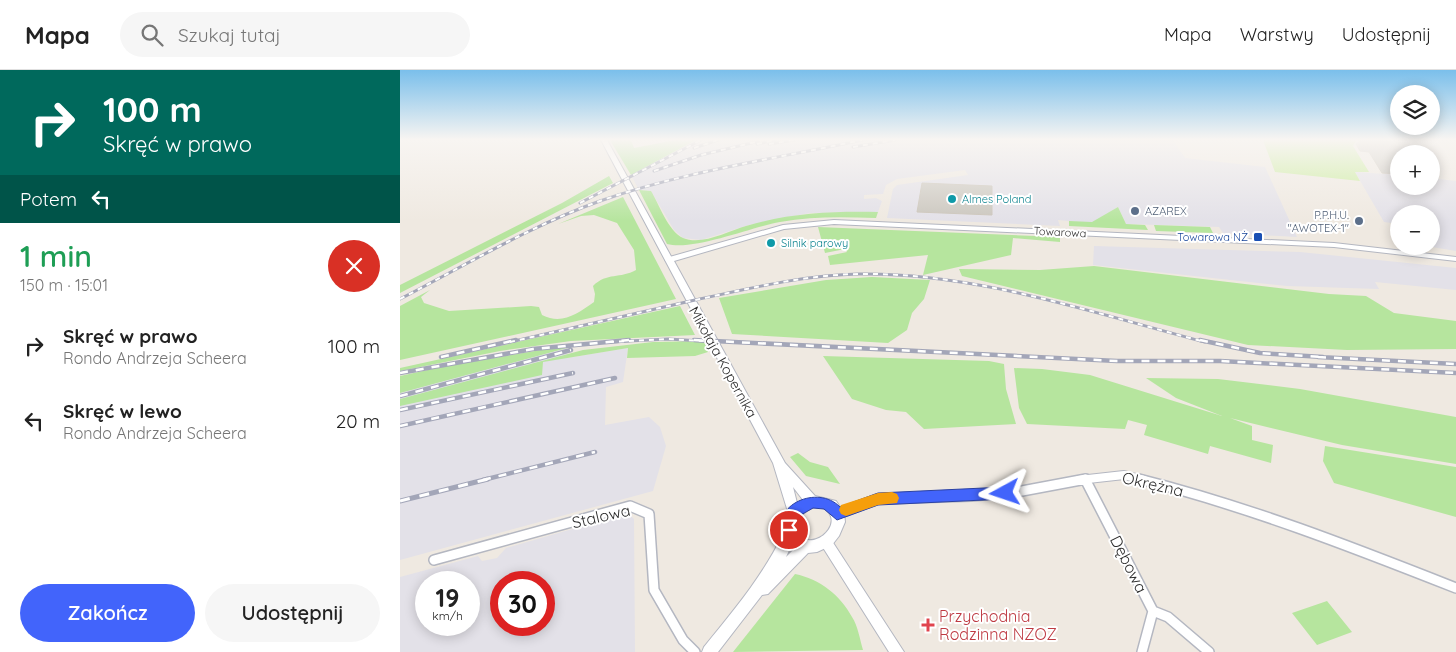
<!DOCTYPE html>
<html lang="pl">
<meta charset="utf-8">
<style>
:root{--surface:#fff;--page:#f6f6f6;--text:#222;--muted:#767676;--line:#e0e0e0;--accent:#4264fb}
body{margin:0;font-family:Quicksand,sans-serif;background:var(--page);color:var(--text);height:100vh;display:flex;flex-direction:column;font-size:19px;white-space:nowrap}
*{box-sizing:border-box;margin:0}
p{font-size:16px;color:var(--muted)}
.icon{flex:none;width:28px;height:28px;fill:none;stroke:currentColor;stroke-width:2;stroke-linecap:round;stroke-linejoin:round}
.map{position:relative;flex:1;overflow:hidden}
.details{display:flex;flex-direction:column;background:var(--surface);width:400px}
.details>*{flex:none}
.banner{background:#00695c;color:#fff;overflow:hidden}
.tools{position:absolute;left:990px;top:15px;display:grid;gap:10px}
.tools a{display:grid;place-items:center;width:50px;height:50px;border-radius:50%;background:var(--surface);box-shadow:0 2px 12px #0003;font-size:25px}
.speed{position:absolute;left:15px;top:501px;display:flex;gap:10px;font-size:25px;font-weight:700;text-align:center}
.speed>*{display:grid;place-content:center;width:65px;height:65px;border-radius:50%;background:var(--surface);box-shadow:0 2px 12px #0003;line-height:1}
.speed small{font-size:12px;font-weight:400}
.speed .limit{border:8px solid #d22;background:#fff;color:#111}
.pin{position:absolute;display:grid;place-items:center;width:42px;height:42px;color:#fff;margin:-21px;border:2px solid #fff;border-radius:50%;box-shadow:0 1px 5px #0007}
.me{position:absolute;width:55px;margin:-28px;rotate:265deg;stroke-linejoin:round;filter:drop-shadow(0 0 4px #0008)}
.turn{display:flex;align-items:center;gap:18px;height:105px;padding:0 20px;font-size:22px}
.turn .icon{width:65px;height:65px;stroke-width:2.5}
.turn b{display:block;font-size:35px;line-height:42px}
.then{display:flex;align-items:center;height:48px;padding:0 20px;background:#0003;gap:10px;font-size:19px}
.round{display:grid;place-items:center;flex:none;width:52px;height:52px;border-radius:26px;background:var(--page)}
.head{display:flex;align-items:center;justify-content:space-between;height:85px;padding:0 20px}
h1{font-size:30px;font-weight:600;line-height:38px;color:#1e9e55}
.action{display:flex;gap:10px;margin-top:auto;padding:10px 20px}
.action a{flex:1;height:58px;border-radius:30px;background:var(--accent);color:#fff;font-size:20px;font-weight:600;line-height:58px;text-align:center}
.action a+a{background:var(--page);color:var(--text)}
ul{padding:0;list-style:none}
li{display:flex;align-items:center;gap:15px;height:75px;padding:0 20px}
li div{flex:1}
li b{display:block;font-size:19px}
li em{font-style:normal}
header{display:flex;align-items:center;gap:30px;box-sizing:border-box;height:70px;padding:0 25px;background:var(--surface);border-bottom:1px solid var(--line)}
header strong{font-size:24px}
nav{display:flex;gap:28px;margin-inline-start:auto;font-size:18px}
.search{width:350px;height:45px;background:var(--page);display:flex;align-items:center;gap:12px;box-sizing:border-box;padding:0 18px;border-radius:28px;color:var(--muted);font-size:19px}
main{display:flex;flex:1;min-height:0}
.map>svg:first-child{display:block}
</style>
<header>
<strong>Mapa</strong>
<div class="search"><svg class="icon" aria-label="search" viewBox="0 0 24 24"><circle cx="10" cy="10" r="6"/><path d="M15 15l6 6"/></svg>Szukaj tutaj</div>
<nav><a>Mapa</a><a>Warstwy</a><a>Udostępnij</a></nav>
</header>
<main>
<section class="details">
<div class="banner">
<div class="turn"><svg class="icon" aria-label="right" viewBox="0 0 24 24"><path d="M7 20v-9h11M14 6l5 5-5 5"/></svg><div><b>100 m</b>Skręć w prawo</div></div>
<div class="then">Potem<svg class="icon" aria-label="left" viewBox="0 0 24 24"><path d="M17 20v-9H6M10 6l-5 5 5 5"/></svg></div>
</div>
<div class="head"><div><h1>1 min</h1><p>150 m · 15:01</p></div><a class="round" style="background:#d93025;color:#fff"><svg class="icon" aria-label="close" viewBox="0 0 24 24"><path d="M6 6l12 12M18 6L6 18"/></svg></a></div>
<ul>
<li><svg class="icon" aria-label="right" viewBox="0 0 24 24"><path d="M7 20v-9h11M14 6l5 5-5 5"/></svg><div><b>Skręć w prawo</b><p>Rondo Andrzeja Scheera</p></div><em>100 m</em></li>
<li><svg class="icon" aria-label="left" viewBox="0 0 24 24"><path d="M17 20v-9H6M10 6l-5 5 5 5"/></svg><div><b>Skręć w lewo</b><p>Rondo Andrzeja Scheera</p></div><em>20 m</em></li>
</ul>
<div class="action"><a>Zakończ</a><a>Udostępnij</a></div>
</section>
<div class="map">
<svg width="1056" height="582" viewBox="0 0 1056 582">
<rect width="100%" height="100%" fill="#efe9e1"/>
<path fill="#e3e1e8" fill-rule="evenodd" d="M296 70H773L785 88 865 97 897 167 823 163 819 157 726 154 718 137 692 153 658 150 660 156 487 148 493 119 497 115 568 105 565 100 497 109 486 115 483 124 464 125V129L476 128 482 131 478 142 410 143 349 155 301 170 283 168 274 160 251 121 239 120 231 105Z
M955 102 999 105V116H1031V108L1056 111V181L1032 177 1031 144H999V154L984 152Z
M694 176 900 182 1056 198V220L975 212 979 219 887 216 693 195Z
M167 278V288L228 278 223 312 206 317 205 355 249 347 260 357 266 376 253 421 0 490V310Z
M228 443 234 449 235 582H0V507L78 486 82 491 97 488 106 478ZM69 512V555H26V512ZM144 512V555H101V512Z"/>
<path fill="#b6e59e" d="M210 70H231L234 78 275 70H296L231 105Z
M209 106 213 113 0 223V215L162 133Z
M239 120 251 121C259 134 268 161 283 168 302 176 328 161 346 156 389 143 433 141 478 142L476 148C444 147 412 146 380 152 351 157 294 181 267 174Z
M223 127 276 229 0 290V236L30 220 21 227 24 233 49 241 131 236 139 237 142 245C162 255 177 244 194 232L195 224 193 216C207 202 220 209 236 200L234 180 217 153 194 145 181 146 158 154Z
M718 137 726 154 745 155 748 160 669 156V151L692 152Z
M754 155 810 157 813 163 756 161Z
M418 157 660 167V172L613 168 611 185 523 205 528 185 430 195 428 186 447 182 445 179 425 183Z
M694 196 929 224 966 226 994 243 1056 251V279L947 280 848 275 562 206 559 199 640 200Z
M472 207 530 210 524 229 512 243 507 260 488 273 332 264 319 228 426 210Z
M280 236 295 265 171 271 100 281 0 301V298Z
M304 271 308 282 295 286 227 288 228 278 143 292 142 305 0 336V329L183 280 253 272Z
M159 277 167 278 0 323V306L46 296Z
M423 286 589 291 604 294 606 319 616 354 524 359 506 342 486 340 452 329Z
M614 298 642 299 690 305 822 346 776 328 746 308 818 309 900 319 1056 347V394L942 375 830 348 852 356V370L873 375 871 393 810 376 808 384 744 365 747 355 728 350 725 359 627 354 619 338Z
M925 376 1056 397V447L934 413 923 391Z
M398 383 410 392 428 397 440 414 406 406 390 387Z
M395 504C420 509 440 525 452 547 458 556 460 570 463 580L333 582Z
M927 531 952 562 917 575 892 543Z"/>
<path fill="#c9ec9a" d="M863 70H952L956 71 953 76 969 102H955L960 111 875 102Z"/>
<path fill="#cbc7bf" stroke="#cbc5ba" d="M962 70 1009 73 1017 84H999V104L982 103 969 82 960 81 956 74Z
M522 113 592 116V145L517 142Z"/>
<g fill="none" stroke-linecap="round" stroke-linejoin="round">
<defs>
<path id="minor-far1" d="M679 410 724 405 744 410"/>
<path id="minor" d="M685 409 753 541 742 582
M739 409C847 436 952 477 1056 518
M437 444 478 429 572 426 622 421 686 409
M34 490 230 436 249 444 254 520 283 570 295 582
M753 541 768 547 809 582"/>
<path id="tertiary" d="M201 70H207L273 190 272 192H269L265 190Z
M426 467 430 468 504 582H489L422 476 420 472 422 468Z"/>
<path id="secondary" d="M434 150 934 173 1056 187V191L934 177 434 154 384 159 274 191 385 393 415 426 436 431 444 443 445 452 439 466 432 475 417 482 408 483 368 524 362 525 318 582H302L304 577C333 541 363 506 383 464 381 455 383 450 388 442L373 393 265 190 266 188 383 155ZM393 417 403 430 397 433ZM418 436C449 446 420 479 402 468 383 457 405 439 418 436ZM391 476 395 478 386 487Z"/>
</defs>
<use href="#minor-far1" stroke="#b4b7c1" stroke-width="10"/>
<use href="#minor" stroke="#b4b7c1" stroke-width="12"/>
<use href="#tertiary" stroke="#b4b7c1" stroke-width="2"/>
<use href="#secondary" stroke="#b4b7c1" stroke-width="2"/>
<use href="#minor-far1" stroke="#fff" stroke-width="8"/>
<use href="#minor" stroke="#fff" stroke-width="9"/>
<use href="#tertiary" fill="#fff" fill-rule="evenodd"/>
<use href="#secondary" fill="#fff" fill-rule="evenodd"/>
<defs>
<path id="rail-far2" d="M357 74 375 70
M369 74 394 70
M453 77 495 70
M294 78 318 70
M254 101 301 85 364 70
M180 133 301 70
M0 229C66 195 130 156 200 131 285 101 375 89 462 70
M110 272C172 258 233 244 295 230 348 219 403 205 458 204 575 202 693 243 805 272
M209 272 268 269 319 272"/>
<path id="rail-far1" d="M294 270 717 291H820L1056 303
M800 270 860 283 923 287
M41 287 116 270
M918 287 1056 294
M0 303 133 279 229 270
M0 326 171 280
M0 340 173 303
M0 356 215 308
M83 410 195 382"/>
<path id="rail" d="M0 431 88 409"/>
</defs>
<use href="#rail-far2" stroke="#a3a6b8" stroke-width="3"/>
<use href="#rail-far1" stroke="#a3a6b8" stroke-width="4.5"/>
<use href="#rail" stroke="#a3a6b8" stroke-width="5"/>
<use href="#rail-far2" stroke="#fff" stroke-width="2" stroke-dasharray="5" stroke-linecap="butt"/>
<use href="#rail-far1" stroke="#fff" stroke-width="2.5" stroke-dasharray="8" stroke-linecap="butt"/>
<use href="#rail" stroke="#fff" stroke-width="3" stroke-dasharray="10" stroke-linecap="butt"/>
</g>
<linearGradient id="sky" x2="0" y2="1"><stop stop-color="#7abfeb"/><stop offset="0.46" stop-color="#f8f5f2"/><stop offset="1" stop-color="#f8f5f2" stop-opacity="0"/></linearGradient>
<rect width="1056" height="151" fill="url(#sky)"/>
<path fill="#4264fb" stroke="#2b41a3" d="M605 417 610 419 612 423 610 427 605 429 478 435 437 450 424 439 413 438 399 446 394 465 389 467 384 465C370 435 418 414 440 437L478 423Z"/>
<path fill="#f59e0b" d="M492 422 497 424 499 428 497 433 478 435 446 446 441 444 439 440 441 435 478 423Z"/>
<g fill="#0f9aa8" stroke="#fff" stroke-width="2">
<circle cx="552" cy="129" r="5"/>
<circle cx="371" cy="173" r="5"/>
</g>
<g fill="#5c6f8a" stroke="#fff" stroke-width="2">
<circle cx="735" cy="141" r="5"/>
<circle cx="959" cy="151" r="5"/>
</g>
<rect fill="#1a4fb4" stroke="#fff" stroke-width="2" x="853" y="162" width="10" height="10" rx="2.5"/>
<path fill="#e0444e" stroke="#fff" stroke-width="2" d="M525.5 547.5h5v5h5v5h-5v5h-5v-5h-5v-5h5z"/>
<g text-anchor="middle" stroke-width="4" stroke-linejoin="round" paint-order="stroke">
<g font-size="11" fill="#0d838f" stroke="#fff" text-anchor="start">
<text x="562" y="133">Almes Poland</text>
<text x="381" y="177">Silnik parowy</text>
</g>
<g font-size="11" fill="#4e5e75" stroke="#fff" text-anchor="start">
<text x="745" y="145">AZAREX</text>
<text x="949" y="149" text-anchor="end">P.P.H.U.<tspan x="949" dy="13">"AWOTEX-1"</tspan></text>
</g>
<g font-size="11" fill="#2e2e2e" stroke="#fff">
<text transform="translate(660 162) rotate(3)" y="4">Towarowa</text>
</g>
<g font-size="11" fill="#164399" stroke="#fff" text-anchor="end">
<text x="848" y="171">Towarowa NŻ</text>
</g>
<g font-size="14" fill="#2e2e2e" stroke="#fff">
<text transform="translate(323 292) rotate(61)" y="5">Mikołaja Kopernika</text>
</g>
<g font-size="16" fill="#2e2e2e" stroke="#fff">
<text transform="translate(753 414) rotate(13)" y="6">Okrężna</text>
<text transform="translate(201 446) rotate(-13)" y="6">Stalowa</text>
<text transform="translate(729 494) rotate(63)" y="6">Dębowa</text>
</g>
<g font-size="16" fill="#be3a42" stroke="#fff" text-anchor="start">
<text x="539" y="552">Przychodnia<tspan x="539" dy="18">Rodzinna NZOZ</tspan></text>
</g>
</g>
</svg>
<div class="tools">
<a><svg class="icon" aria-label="layers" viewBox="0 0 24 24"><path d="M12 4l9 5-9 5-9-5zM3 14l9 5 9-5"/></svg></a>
<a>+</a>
<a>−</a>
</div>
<div class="speed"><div>19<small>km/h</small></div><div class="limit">30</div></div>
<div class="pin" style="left:389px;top:460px;background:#d93025"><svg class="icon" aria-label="arrive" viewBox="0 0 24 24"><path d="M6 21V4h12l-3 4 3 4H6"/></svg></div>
<svg class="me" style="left:605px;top:423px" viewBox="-20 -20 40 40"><path d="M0-17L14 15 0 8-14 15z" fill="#4264fb" stroke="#fff" stroke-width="4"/></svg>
</div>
</main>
